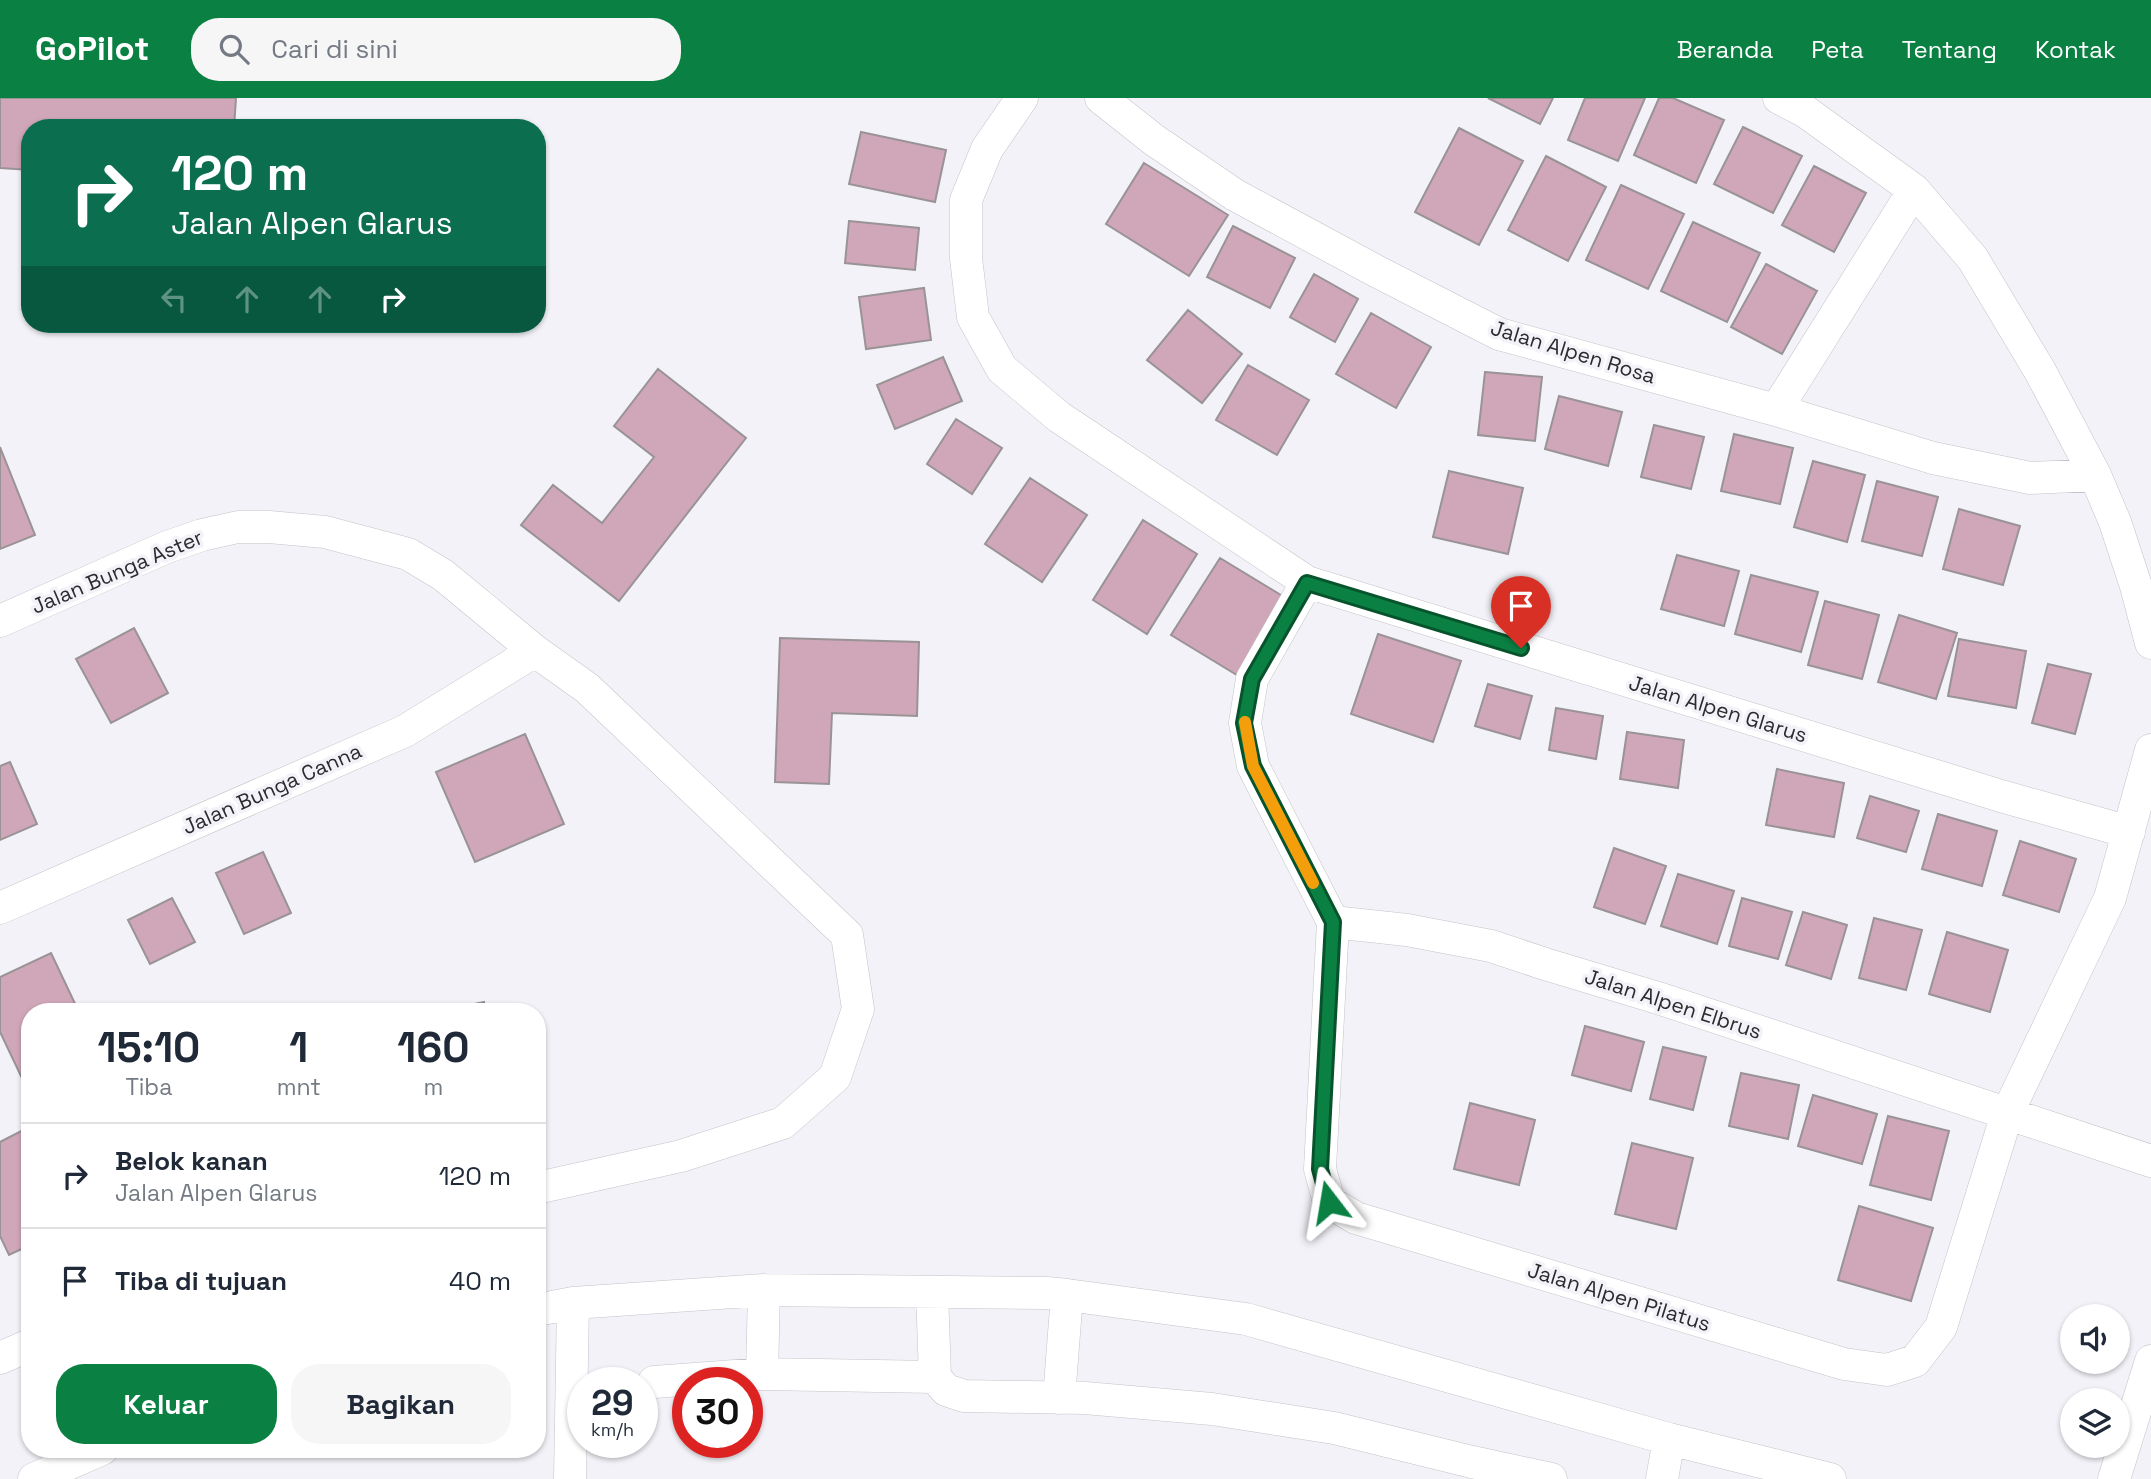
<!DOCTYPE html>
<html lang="id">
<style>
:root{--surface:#fff;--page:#f6f6f7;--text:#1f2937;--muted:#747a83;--line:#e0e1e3;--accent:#0b8043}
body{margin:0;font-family:"Space Grotesk",sans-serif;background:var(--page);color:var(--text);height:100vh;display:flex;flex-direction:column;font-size:26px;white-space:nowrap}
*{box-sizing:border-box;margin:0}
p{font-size:23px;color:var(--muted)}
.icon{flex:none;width:38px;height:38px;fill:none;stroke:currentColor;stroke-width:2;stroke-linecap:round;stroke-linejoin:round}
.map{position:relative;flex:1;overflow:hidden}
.panel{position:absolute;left:21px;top:905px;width:525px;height:455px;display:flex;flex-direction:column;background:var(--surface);border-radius:28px;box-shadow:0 2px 5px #0004}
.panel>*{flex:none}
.guide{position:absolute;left:21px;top:21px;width:525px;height:214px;border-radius:28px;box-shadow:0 2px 5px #0004;background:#0b6e4f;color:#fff;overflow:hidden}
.buttons{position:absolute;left:2060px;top:1206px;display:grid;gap:14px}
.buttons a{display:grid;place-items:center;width:70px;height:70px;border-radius:50%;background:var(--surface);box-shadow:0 2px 5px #0004;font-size:35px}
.speed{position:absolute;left:567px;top:1269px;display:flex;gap:14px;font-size:35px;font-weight:700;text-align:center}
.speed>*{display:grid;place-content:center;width:91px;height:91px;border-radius:50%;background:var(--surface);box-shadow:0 2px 5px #0004;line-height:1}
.speed small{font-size:18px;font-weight:400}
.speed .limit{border:10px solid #d22;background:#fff;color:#111}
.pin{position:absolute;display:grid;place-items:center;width:60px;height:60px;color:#fff;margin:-72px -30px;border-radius:50% 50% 50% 0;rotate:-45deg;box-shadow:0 0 7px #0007}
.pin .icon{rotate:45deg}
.me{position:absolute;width:77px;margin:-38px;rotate:346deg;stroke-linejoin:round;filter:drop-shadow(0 0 5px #0008)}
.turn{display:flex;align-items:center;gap:24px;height:147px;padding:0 35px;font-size:32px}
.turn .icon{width:91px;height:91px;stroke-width:2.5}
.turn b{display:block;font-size:49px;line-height:60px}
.lanes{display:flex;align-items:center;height:66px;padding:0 35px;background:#0003;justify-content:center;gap:35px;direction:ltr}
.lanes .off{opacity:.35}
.eta{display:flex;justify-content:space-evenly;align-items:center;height:119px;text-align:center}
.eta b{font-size:42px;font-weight:700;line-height:49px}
.cta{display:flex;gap:14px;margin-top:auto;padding:14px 35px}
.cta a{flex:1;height:80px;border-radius:28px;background:var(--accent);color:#fff;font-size:28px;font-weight:700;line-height:80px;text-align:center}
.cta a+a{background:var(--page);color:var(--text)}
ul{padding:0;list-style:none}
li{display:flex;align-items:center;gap:21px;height:105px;padding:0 35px;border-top:2px solid var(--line)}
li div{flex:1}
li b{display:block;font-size:26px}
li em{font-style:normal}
header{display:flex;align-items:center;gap:42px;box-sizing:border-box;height:98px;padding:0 35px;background:var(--accent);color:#fff}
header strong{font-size:33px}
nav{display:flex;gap:38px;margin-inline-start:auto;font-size:24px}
.search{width:490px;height:63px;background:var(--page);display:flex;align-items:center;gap:18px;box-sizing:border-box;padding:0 24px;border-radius:28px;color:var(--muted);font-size:26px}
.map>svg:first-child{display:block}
</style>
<header>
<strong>GoPilot</strong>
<div class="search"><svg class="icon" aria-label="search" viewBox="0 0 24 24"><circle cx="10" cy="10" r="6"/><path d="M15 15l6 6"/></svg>Cari di sini</div>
<nav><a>Beranda</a><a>Peta</a><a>Tentang</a><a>Kontak</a></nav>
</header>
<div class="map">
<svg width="2151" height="1381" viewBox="0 0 2151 1381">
<rect width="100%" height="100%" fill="#f3f2f8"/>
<path fill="#d0a7b8" stroke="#999395" stroke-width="2" d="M0 0H236L234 30H30V72L0 70Z
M1488 0H1553L1540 26Z
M1585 0H1645L1618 63 1568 42Z
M1659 0H1673L1724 22 1696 85 1634 57Z
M1743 29 1802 58 1773 115 1714 86Z
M1459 30 1523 63 1479 147 1415 114Z
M861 34 946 52 935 104 849 86Z
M1546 58 1606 89 1568 163 1508 132Z
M1144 65 1228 117 1189 178 1106 126Z
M1814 68 1866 95 1834 154 1782 127Z
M1621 87 1684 116 1648 191 1586 162Z
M849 123 919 130 915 172 845 165Z
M1693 124 1760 155 1727 224 1661 193Z
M1233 128 1295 160 1270 210 1207 179Z
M1766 166 1817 193 1782 256 1731 229Z
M1314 176 1358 201 1335 244 1290 219Z
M924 190 931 242 866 251 859 199Z
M1188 212 1242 256 1202 305 1147 262Z
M1371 215 1431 249 1396 310 1336 276Z
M943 259 962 303 895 331 877 287Z
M1248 267 1309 302 1277 357 1216 322Z
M658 271 746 340 619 503 521 427 553 387 602 425 654 359 614 328Z
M1485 274 1542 279 1535 343 1478 337Z
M1559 298 1622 314 1608 368 1545 351Z
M956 321 1002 350 972 396 927 366Z
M1654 327 1704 339 1691 391 1641 379Z
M1734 336 1793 350 1780 406 1721 393Z
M0 349 35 437 0 451Z
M1813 363 1865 377 1847 444 1794 429Z
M1449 373 1523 390 1508 456 1433 439Z
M1030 380 1087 417 1042 484 985 446Z
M1877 383 1938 399 1922 458 1862 443Z
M1959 411 2020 428 2003 487 1943 471Z
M1143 422 1197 456 1147 536 1093 502Z
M1677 457 1739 473 1724 528 1661 511Z
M1220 460 1289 502 1240 579 1171 537Z
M1751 477 1818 494 1801 554 1735 536Z
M1825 503 1879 517 1862 581 1808 567Z
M1899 517 1957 535 1936 601 1878 584Z
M134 530 168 595 111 625 76 561Z
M1378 536 1461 563 1433 644 1351 616Z
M780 540 919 544 917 618 832 615 829 686 775 684Z
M1959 541 2026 553 2016 610 1948 598Z
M2048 566 2091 576 2075 636 2032 625Z
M1488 586 1532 598 1520 641 1475 628Z
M1556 610 1603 618 1596 661 1549 652Z
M1627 634 1684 642 1678 690 1620 681Z
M525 636 564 726 475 764 436 674Z
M10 664 37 726 0 742V668Z
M1777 671 1844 685 1834 739 1766 727Z
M1870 698 1919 713 1906 754 1857 740Z
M1938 716 1997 733 1982 788 1922 771Z
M2020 743 2076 761 2059 814 2003 797Z
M1614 750 1666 768 1645 826 1594 809Z
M263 754 291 815 244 836 216 775Z
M1678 776 1734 793 1717 846 1661 828Z
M172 800 195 844 150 866 128 822Z
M1742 800 1792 814 1778 861 1729 848Z
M1803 814 1847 827 1831 881 1786 867Z
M1874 820 1922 832 1906 892 1859 880Z
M1947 834 2008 852 1990 914 1929 896Z
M51 855 79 914H30V997L0 934V879Z
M484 904 486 914H437Z
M1585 928 1644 944 1631 993 1572 977Z
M1663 949 1706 959 1693 1012 1650 1001Z
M1741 975 1799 987 1788 1041 1729 1028Z
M1813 997 1877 1016 1862 1066 1798 1048Z
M1470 1005 1535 1022 1519 1087 1454 1071Z
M1888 1018 1949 1033 1931 1102 1870 1087Z
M27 1030 30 1036V1147L9 1157 0 1138V1044Z
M1632 1045 1693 1060 1676 1131 1615 1116Z
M1859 1108 1933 1130 1911 1203 1838 1182Z"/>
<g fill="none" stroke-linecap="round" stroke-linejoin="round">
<defs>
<path id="street" d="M1022 0 987 51 966 102V160L973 219 1002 271 1059 319 1307 484 1252 581 1245 625 1253 668 1333 824 1320 1071 1329 1104 1356 1120 1844 1266 1887 1272 1915 1263 1941 1229 2007 1016 2110 800 2151 652
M1101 0 1154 42 1235 97 1376 173 1499 236 1776 312 1933 360 2030 380 2095 377
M1779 0 1806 14 1914 92 1973 161 2040 273 2095 377 2115 424 2136 488 2151 545
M1776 312 1914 92
M1307 484 2001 698 2129 734
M0 523 167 449 202 437 238 429H269L325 434 408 456 443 477 535 553 587 590 847 837 858 911 835 979 783 1025 681 1058 537 1090
M0 810 405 633 535 553
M1333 824 1407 832 1491 848 1545 866 1658 900 2151 1063
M932 1194 935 1279 946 1292 964 1298 1085 1300 1212 1311 1334 1330 1472 1364 1551 1381
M537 1212 573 1205 764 1192 1047 1195 1067 1197 1246 1221 1669 1341 1830 1381
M0 1260 30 1247
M762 1276 764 1192
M654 1284 762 1276 935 1279
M1059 1300 1067 1197
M34 1381 102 1351
M570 1381 573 1205
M1662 1381 1669 1341
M2114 1381 2151 1263"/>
</defs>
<use href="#street" stroke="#c4c3c8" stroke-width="33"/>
<use href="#street" stroke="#fff" stroke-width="32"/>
</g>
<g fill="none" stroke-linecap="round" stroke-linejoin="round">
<defs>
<path id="route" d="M1329 1104 1320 1071 1333 824 1253 668 1244 625 1252 581 1307 485 1521 550"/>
</defs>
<use href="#route" stroke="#07532c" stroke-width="18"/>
<use href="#route" stroke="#0b8043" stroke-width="12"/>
<path stroke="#f59e0b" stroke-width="12" d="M1245 624 1253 668 1313 785"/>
</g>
<g text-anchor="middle" stroke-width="7" stroke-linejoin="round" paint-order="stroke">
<g font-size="21" fill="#2b2b2d" stroke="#f3f2f8">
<text transform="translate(1573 254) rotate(17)" y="7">Jalan Alpen Rosa</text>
<text transform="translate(117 474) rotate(-23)" y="7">Jalan Bunga Aster</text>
<text transform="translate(1718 611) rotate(17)" y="7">Jalan Alpen Glarus</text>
<text transform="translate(272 691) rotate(-24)" y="7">Jalan Bunga Canna</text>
<text transform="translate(1673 906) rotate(18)" y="7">Jalan Alpen Elbrus</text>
<text transform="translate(1619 1199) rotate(17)" y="7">Jalan Alpen Pilatus</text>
</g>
</g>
</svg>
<div class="buttons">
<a><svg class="icon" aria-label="sound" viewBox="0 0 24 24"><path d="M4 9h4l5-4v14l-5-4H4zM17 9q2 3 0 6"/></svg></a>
<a><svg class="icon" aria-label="layers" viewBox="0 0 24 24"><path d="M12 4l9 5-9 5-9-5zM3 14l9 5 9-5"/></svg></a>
</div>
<div class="speed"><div>29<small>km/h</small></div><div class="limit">30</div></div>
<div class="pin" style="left:1521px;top:550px;background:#d93025"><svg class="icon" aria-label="arrive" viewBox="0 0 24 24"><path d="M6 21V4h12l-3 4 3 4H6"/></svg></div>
<svg class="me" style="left:1329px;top:1104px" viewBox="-20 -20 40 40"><path d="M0-17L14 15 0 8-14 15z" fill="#0b8043" stroke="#fff" stroke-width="4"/></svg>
<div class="guide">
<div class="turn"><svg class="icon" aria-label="right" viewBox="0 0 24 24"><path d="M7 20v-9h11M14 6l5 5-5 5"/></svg><div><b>120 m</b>Jalan Alpen Glarus</div></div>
<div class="lanes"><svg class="icon off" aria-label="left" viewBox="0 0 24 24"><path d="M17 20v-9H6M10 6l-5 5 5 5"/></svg><svg class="icon off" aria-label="ahead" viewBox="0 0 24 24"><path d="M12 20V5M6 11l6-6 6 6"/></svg><svg class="icon off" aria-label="ahead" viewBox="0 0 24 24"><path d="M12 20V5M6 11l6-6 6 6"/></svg><svg class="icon" aria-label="right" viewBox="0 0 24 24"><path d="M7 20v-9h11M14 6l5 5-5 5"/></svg></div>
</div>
<section class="panel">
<div class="eta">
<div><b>15:10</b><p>Tiba</p></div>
<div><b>1</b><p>mnt</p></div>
<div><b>160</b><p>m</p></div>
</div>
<ul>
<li><svg class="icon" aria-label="right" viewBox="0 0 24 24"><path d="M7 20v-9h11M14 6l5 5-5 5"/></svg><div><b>Belok kanan</b><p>Jalan Alpen Glarus</p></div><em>120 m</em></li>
<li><svg class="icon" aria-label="arrive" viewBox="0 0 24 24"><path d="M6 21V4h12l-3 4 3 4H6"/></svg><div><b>Tiba di tujuan</b></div><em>40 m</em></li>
</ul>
<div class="cta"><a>Keluar</a><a>Bagikan</a></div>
</section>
</div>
